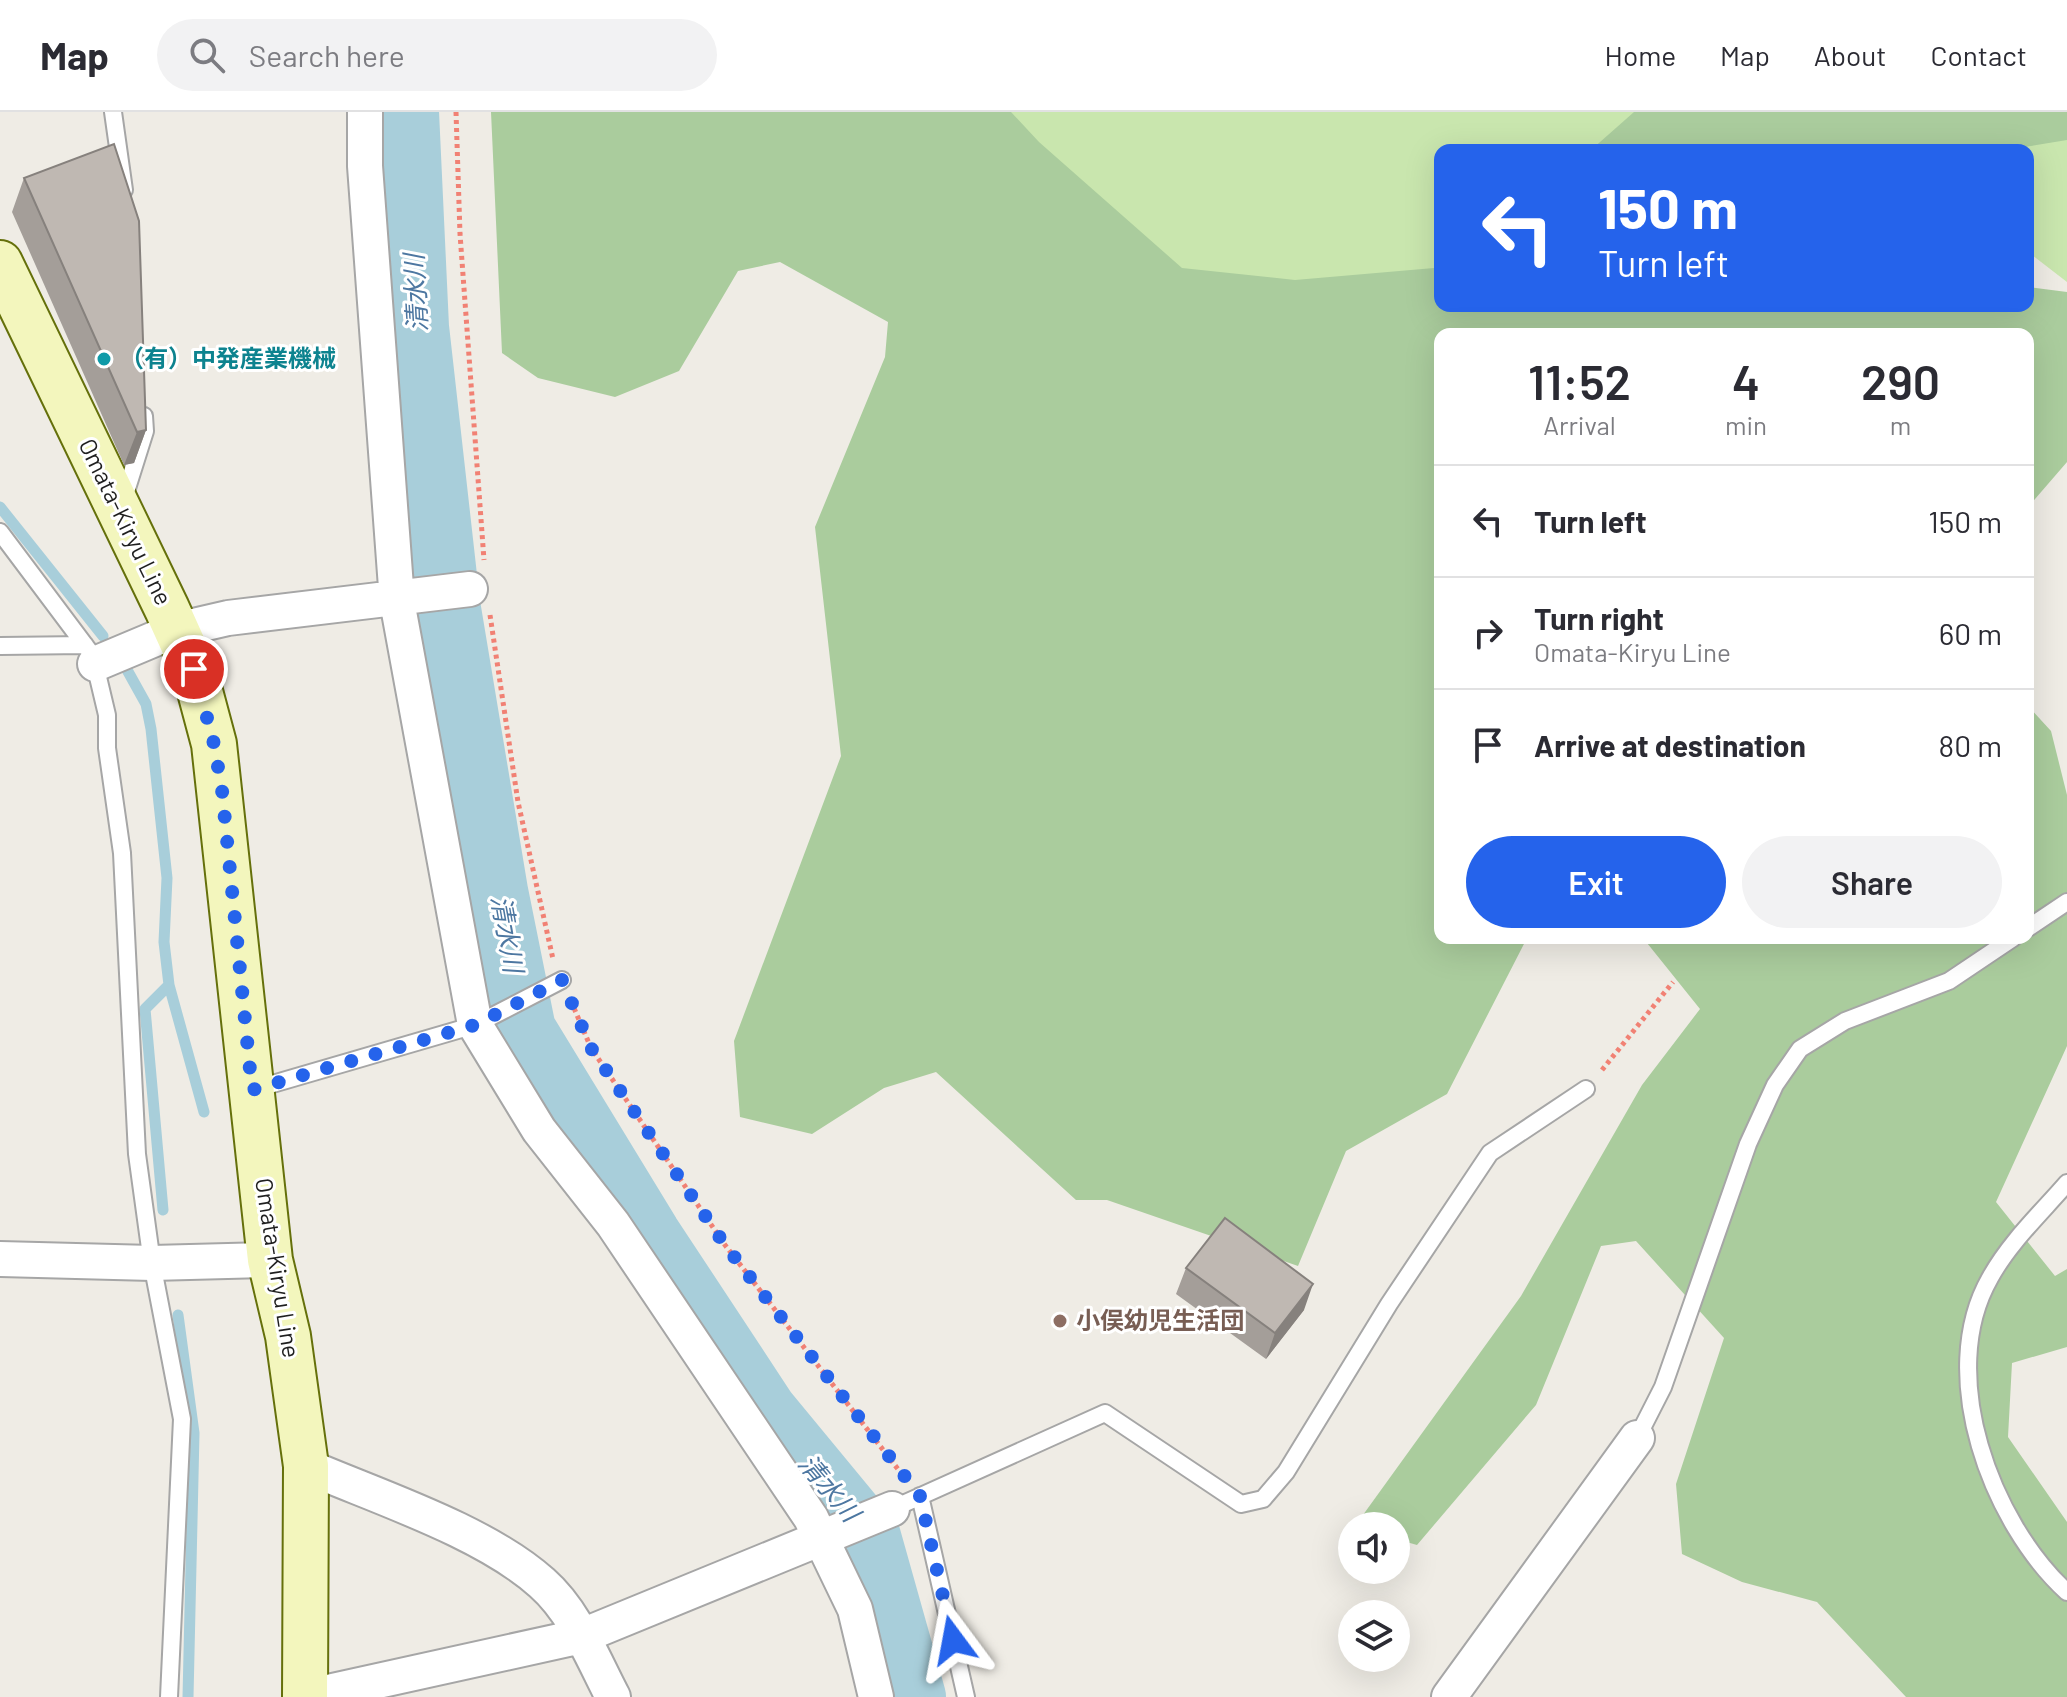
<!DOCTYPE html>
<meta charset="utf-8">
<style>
:root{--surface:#fff;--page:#f2f2f3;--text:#2b2b33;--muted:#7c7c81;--line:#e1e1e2;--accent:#2563eb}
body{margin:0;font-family:Barlow,"Noto Sans JP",sans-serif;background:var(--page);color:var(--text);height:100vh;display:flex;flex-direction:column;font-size:30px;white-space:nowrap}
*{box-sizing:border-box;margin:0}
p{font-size:26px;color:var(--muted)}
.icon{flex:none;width:44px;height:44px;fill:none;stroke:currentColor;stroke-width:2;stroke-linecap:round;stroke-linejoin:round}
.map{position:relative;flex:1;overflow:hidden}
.sheet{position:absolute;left:1434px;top:216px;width:600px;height:616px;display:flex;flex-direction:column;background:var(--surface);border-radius:16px;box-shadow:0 8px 32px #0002}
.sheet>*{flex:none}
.guide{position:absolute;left:1434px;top:32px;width:600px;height:168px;border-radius:16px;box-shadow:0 8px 32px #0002;background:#2563eb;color:#fff;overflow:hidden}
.tools{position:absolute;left:1338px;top:1400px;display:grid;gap:16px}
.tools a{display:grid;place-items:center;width:72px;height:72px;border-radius:50%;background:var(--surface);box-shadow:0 8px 32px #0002;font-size:40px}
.pin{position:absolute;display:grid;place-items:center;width:68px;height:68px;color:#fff;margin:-34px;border:4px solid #fff;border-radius:50%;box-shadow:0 2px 8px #0007}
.me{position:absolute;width:88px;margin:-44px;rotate:347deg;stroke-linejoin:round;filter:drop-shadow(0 0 6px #0008)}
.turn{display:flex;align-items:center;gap:28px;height:168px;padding:0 32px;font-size:36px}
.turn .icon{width:104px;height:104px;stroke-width:2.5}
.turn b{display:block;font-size:56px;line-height:68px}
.eta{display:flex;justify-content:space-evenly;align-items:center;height:136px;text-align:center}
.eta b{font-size:48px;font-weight:600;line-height:56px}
.primary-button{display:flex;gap:16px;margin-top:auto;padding:16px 32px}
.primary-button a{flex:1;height:92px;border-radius:48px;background:var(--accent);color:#fff;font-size:32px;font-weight:600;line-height:92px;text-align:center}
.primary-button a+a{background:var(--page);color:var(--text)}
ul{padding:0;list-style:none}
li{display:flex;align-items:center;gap:24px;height:112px;padding:0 32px;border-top:2px solid var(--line)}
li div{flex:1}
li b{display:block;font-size:30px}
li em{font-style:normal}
header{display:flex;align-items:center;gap:48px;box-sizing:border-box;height:112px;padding:0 40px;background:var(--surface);border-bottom:2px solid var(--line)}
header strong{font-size:38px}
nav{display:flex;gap:44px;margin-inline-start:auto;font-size:28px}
.search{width:560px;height:72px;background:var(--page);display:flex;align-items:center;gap:20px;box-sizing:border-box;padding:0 28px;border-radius:44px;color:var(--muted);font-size:30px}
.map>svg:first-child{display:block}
</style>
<header>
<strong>Map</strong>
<div class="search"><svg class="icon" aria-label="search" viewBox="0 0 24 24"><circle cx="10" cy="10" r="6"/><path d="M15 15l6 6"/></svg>Search here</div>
<nav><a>Home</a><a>Map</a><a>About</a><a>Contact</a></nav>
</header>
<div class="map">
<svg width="2067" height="1585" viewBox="0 0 2067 1585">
<rect width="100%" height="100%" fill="#efece5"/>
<path fill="#c9e6ae" d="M940 0H2067V170L2028 140V38H1440V222L1347 286Z"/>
<path fill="#aacc9d" d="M491 0H1011L1039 30 1182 156 1295 168 1434 156 1440 152V194H2028V175L2067 180V350L2028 395V222H1440V826H1527L1447 982 1346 1039 1298 1154 1107 1088H1076L936 960 884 976 812 1022 740 1005 734 929 841 644 815 415 885 245 888 210 780 150 738 159 679 259 615 285 538 266 502 241Z
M1634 0H2067V28L2006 38H1591Z
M2028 594 2051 619 2067 683V934L1996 1090 2055 1164 2067 1157V1235L2012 1251 2008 1325 2067 1410V1585H1906L1817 1490 1742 1470 1682 1442 1676 1372 1724 1226 1636 1129 1601 1134 1536 1293 1417 1433 1396 1427V1414H1355L1521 1184 1642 973 1700 897 1643 826H2028Z"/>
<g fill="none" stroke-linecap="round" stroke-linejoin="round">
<path stroke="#a8ceda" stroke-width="11" d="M0 395 103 524
M126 556 146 592 151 617 167 766 164 830 169 873 204 1000
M163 1098 145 897 169 873
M178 1203 194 1321 188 1585"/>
<path stroke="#a8ceda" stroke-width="64" d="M407 0 417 215 448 491 496 779 524 918 649 1123 765 1299 869 1425 914 1585"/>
<defs>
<path id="lane" d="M113 0 124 78
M123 389 145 319 144 304
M0 420 93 544 107 603V636L122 741 137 1042 152 1151 182 1307 169 1585
M0 534 85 533
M2028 816 2067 790
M252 978 475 913 562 868
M2067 1071C2041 1101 2009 1131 1990 1166 1935 1262 1992 1412 2067 1480
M1637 1326 1663 1275 1748 1032 1775 973 1800 937 1845 909 1949 869 2013 826
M920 1384 966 1585
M892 1397 1105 1301 1241 1392 1263 1387 1286 1360 1389 1192 1490 1041 1586 977"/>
<path id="street" d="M365 0V54L397 489 475 913 539 1018 613 1112 811 1406 855 1497 876 1585
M95 552 176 518 228 506 470 477
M0 1147 152 1151 270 1148
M306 1354C378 1385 484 1419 542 1471 575 1500 593 1547 613 1585
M305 1585 582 1524 892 1397
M1449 1585 1637 1326"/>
<path id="secondary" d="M0 151 167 497 194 557 214 632 270 1148 288 1224 306 1354 305 1585"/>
</defs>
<use href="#lane" stroke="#a6a6a6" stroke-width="20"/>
<use href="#street" stroke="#a6a6a6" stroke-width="38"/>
<use href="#secondary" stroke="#65700b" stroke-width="48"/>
<path stroke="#f18174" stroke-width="5" stroke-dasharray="4 4" stroke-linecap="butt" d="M456 0 460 122 484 448
M490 503 518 690 553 847
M571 889 591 936 725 1133 904 1365
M1602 958 1673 870"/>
<use href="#lane" stroke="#fff" stroke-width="16"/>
<use href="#street" stroke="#fff" stroke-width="34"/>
<use href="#secondary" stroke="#f3f6bd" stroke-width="44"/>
</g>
<path fill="#a49e99" d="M24 66 146 318 134 351 124 353 12 100Z
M1186 1156 1304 1198 1266 1247 1176 1182Z"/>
<path fill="#86817d" d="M146 318 134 351 124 353 137 320Z
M1313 1172 1304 1198 1266 1247 1275 1221Z"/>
<path fill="#bfb8b2" stroke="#86817d" stroke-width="2" d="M114 32 139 109 146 318 137 320 24 66Z
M1225 1106 1313 1172 1275 1221 1186 1156Z"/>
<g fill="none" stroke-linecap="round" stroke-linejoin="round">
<path stroke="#2563eb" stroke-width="14" stroke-dasharray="0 25.2" d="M194 557 214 632 222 678 252 978 475 913 562 868 591 936 725 1133 920 1384 953 1528"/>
</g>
<circle fill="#0f9aa8" stroke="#fff" stroke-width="3" cx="104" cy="247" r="8"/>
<circle fill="#8d6e63" stroke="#fff" stroke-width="3" cx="1060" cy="1209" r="8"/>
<g text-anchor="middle" stroke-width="6" stroke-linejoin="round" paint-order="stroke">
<g font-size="24" font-weight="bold" fill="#0d838f" stroke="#fff" text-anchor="start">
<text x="120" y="255">（有）中発産業機械</text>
</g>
<g font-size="24" fill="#1f1f1f" stroke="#fff">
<text transform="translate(125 410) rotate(64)" y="8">Omata-Kiryu Line</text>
<text transform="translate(277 1156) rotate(81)" y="8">Omata-Kiryu Line</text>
</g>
<g font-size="24" font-weight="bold" fill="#785e54" stroke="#fff" text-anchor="start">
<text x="1076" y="1217">小俣幼児生活団</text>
</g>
<g font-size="26" font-style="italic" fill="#4d77a1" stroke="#fff">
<text transform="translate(416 181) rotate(-93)" y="9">清水川</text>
<text transform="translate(507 822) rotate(80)" y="9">清水川</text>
<text transform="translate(829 1376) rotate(50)" y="9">清水川</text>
</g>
</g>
</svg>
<div class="tools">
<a><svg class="icon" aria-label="sound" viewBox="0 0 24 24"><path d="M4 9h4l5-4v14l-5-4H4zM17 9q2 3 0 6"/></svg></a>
<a><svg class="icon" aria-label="layers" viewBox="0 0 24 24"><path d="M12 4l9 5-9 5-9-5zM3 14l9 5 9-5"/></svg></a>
</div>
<div class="pin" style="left:194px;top:557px;background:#d93025"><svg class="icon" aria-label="arrive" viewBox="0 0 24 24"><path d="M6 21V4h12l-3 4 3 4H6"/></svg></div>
<svg class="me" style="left:953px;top:1528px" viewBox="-20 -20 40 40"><path d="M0-17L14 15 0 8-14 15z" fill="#2563eb" stroke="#fff" stroke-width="4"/></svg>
<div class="guide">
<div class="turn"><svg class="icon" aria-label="left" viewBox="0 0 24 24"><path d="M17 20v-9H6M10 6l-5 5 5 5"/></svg><div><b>150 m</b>Turn left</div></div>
</div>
<section class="sheet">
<div class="eta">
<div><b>11:52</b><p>Arrival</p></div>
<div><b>4</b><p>min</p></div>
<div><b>290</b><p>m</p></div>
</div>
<ul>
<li><svg class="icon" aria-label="left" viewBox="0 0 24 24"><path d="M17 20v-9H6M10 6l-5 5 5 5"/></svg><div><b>Turn left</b></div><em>150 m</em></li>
<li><svg class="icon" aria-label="right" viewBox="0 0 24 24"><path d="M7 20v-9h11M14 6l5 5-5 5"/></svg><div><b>Turn right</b><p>Omata-Kiryu Line</p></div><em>60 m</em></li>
<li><svg class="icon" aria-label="arrive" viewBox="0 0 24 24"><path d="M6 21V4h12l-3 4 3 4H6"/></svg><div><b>Arrive at destination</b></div><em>80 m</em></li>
</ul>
<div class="primary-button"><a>Exit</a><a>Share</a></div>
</section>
</div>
